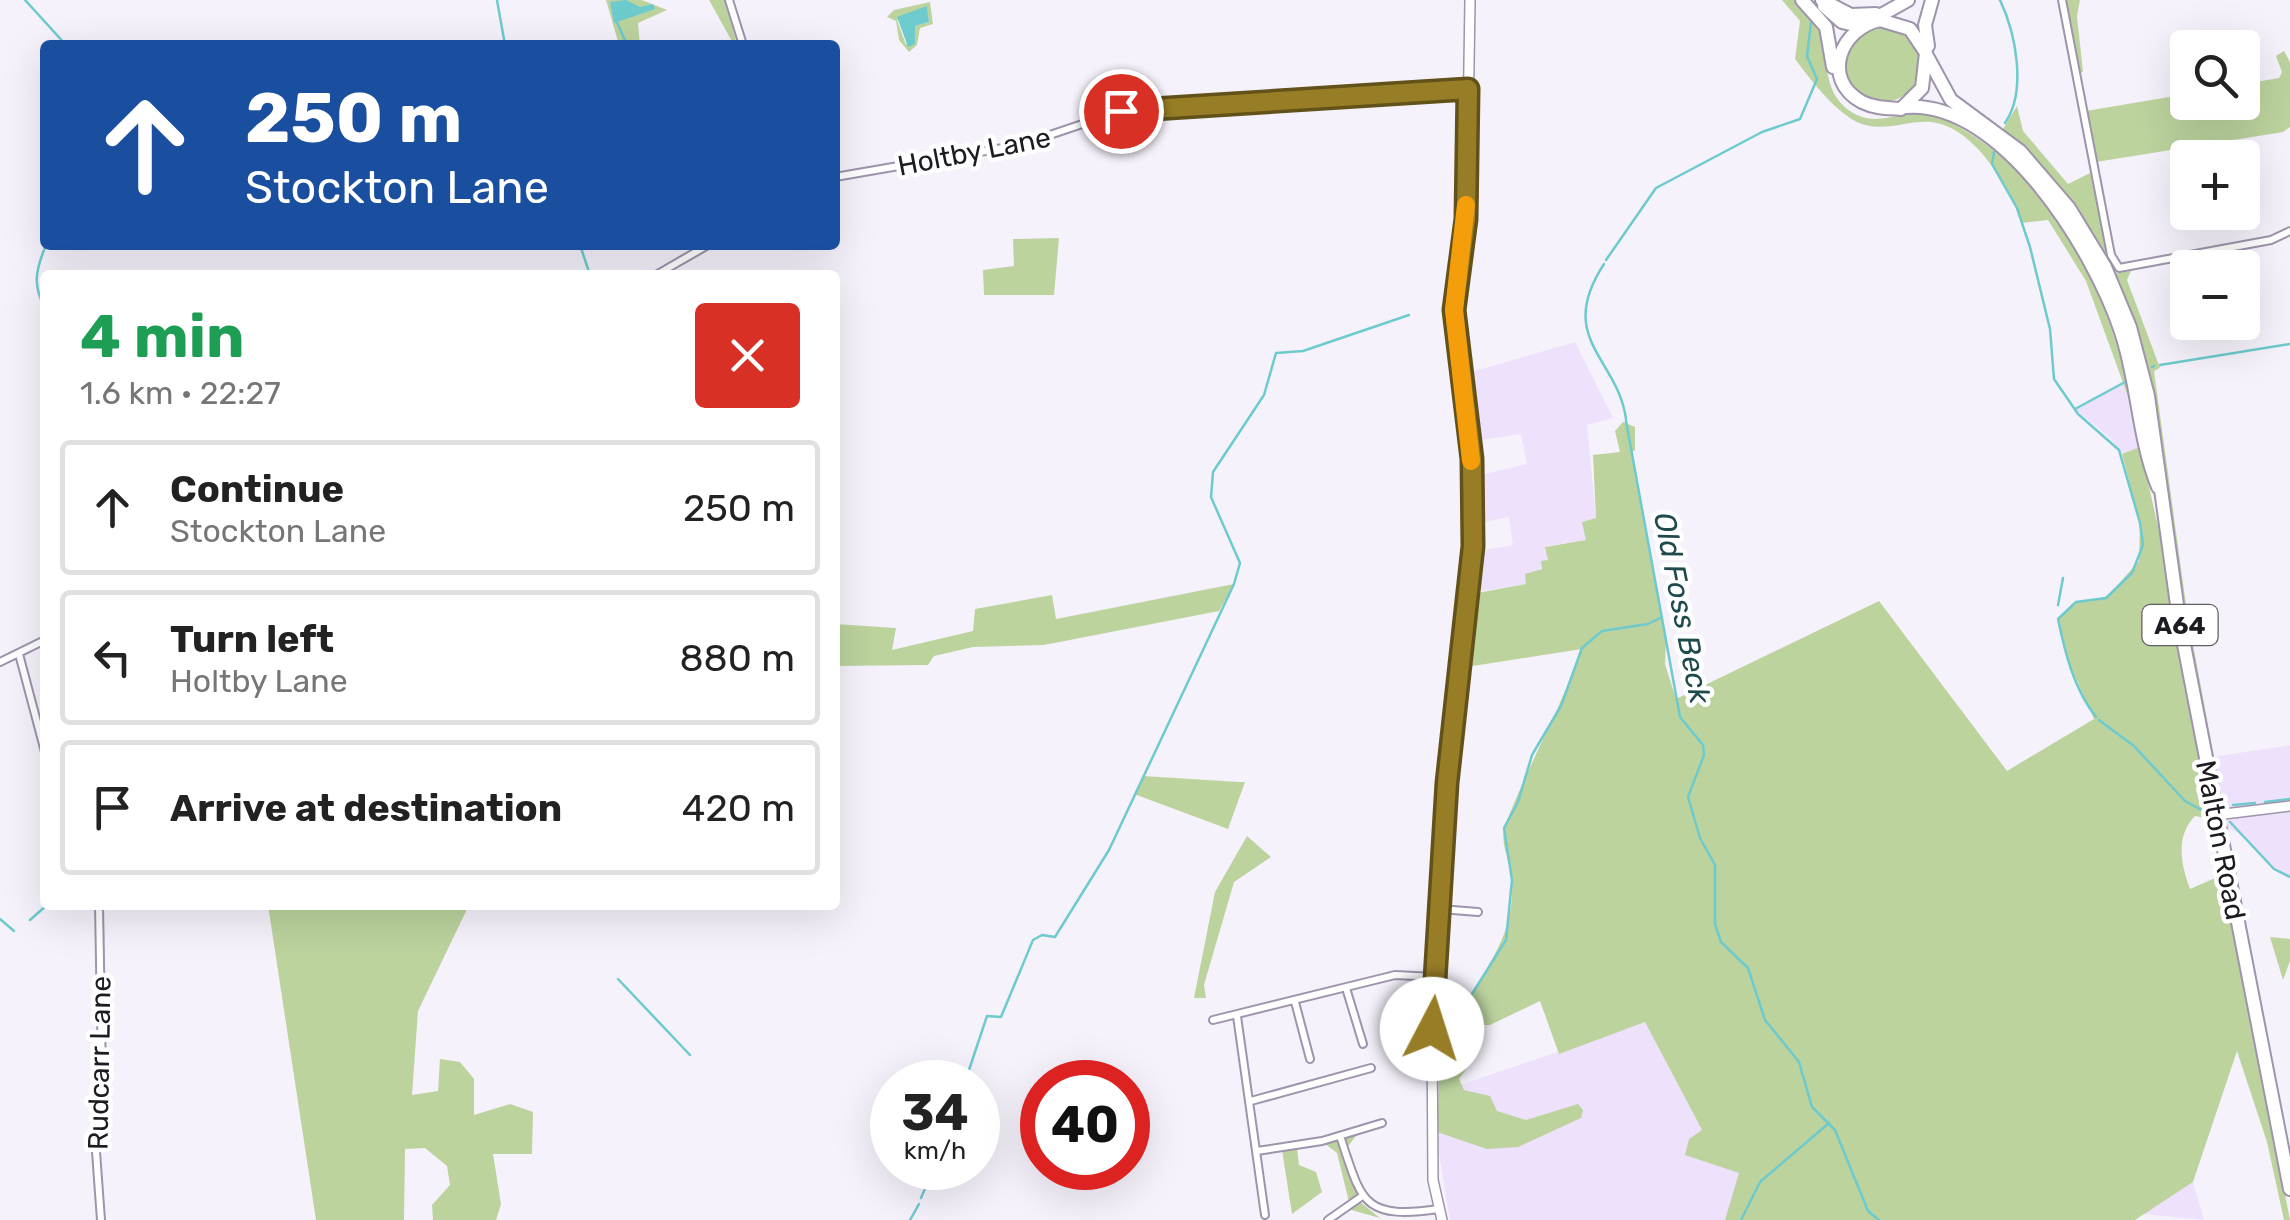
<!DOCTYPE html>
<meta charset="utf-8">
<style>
:root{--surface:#fff;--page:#f2f2f2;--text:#222;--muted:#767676;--line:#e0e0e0}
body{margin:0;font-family:Rubik,sans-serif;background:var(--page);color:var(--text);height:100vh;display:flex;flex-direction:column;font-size:38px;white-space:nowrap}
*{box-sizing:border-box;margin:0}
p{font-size:32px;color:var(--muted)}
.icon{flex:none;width:55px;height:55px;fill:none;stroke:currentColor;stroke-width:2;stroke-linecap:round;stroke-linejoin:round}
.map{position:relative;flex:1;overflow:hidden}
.drawer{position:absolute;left:40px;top:270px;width:800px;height:640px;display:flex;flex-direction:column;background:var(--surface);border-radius:10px;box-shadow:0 10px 40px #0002}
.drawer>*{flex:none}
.hud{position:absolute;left:40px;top:40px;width:800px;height:210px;border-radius:10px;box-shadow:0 10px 40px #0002;background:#1a4fa0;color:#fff;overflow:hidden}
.controls{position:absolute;left:2170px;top:30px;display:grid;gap:20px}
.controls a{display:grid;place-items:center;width:90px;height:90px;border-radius:10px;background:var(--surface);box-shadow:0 10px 40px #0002;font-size:50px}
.speed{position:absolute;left:870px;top:1060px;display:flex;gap:20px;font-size:50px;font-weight:700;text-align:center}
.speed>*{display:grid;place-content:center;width:130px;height:130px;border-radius:50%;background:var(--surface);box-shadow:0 10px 40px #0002;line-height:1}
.speed small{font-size:25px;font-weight:400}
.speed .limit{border:15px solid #d22;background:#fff;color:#111}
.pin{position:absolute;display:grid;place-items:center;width:85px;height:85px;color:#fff;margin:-42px;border:5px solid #fff;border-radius:50%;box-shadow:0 2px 10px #0007}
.me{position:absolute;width:110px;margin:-55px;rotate:5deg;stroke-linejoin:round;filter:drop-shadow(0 0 8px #0008)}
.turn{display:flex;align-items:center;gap:35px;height:210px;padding:0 40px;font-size:45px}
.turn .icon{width:130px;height:130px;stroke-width:2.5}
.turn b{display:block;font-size:70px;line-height:85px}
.round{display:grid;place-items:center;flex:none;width:105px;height:105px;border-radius:10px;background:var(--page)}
.head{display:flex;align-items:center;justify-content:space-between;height:170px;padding:0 40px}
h1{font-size:60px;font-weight:700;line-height:75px;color:#1e9e55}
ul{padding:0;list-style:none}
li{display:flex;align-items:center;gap:30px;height:135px;margin:0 20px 15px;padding:0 20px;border:5px solid var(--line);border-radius:10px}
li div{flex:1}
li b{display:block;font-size:38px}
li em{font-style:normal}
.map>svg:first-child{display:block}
</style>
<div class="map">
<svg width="2290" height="1220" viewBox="0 0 2290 1220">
<rect width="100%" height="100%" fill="#f6f2fc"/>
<path fill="#ede1fb" d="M1575 342 1613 418 1587 425 1596 518 1586 540 1546 546 1548 560 1526 584 1481 591V551L1513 545 1509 517 1478 523 1476 476 1527 464 1521 434 1474 441 1468 373Z
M2125 382 2140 447 2122 454 2111 439 2075 409Z
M2290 745V877L2274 869 2241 834 2227 828 2213 757Z
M1645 1022 1702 1130 1776 1157 1740 1220H1450L1438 1147 1437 1093Z
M2193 1182 2204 1220 2143 1214Z"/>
<path fill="#bcd39e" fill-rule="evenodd" d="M606 0H642L667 10 638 23 640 45H619Z
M709 0H725L737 45H734Z
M1782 0H1796C1842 39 1811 83 1850 111 1880 132 1909 103 1937 116 2062 173 2109 297 2137 421L2086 281 2048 220 2022 223C2009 187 1975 127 1931 122 1908 120 1886 132 1862 124 1838 116 1810 79 1795 59L1800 21Z
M2065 0H2080L2077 16 2083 72 2079 73Z
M930 2 933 24 920 28 917 45 909 52 899 40 896 21 887 17 894 10ZM927 7 929 22 915 26 906 45 897 20Z
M1845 64a38 38 0 1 1 76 0a38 38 0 1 1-76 0Z
M2284 51 2290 62V127L2283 132 2096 162 2086 111 2187 94 2188 102H2242L2243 84 2279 78 2282 72 2276 56Z
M2017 106 2023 131 2068 184 2090 173 2111 266 2116 273 2131 271 2127 280 2160 368 2154 371 2187 612 2224 811H2219L2145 363 2030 155 2003 129Z
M1059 238 1054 295H984L983 270 1014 266 1013 239Z
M1623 422 1635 427V450L1631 453 1666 642 1665 664 1676 699 1879 601 2007 771 2094 719 2066 656 2058 619 2076 602 2106 598 2139 561 2140 523 2122 454 2140 447 2167 566 2211 819 2195 816C2175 836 2181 865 2190 889L2222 875 2290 1220H2284L2267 1142 2237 1051 2193 1182 2135 1220H1725L1739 1173 1685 1155 1689 1139 1702 1130 1645 1022 1559 1054 1540 1001 1490 1025H1471L1460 1013C1486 966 1515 938 1512 879 1511 862 1499 844 1505 826 1528 765 1560 710 1582 649L1466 667 1477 593 1526 584 1525 574 1542 569 1541 561 1548 560 1545 547 1586 540 1582 522 1596 518 1593 455 1620 452 1615 431Z
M1234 584 1219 611 1044 645 973 647 934 656 928 665 835 666V624L896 628 892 650 973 631 975 609 1052 595 1056 619Z
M1143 776 1239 782H1245L1228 829 1134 794Z
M1247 836 1271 857 1234 882 1204 985 1206 998H1194L1215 892Z
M268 905H469L418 1011 412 1095 438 1091 440 1059 460 1062 474 1079V1115L510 1104 533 1112 532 1154H493L501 1204 496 1220H433L432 1205 450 1185 447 1166 425 1148 405 1149 404 1220H316Z
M2270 937 2290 939V961L2283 980Z
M1440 1050 1444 1073 1468 1067 1459 1079 1464 1090 1490 1096 1497 1111 1526 1120 1578 1104 1583 1110 1581 1118 1518 1147 1487 1149 1437 1132Z
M1359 1132 1343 1153 1359 1201 1380 1218 1351 1210 1337 1153 1324 1143Z
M1297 1148 1299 1165 1316 1172 1322 1192 1292 1214 1282 1150Z"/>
<path fill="#6dcacd" d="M626 0 640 7 653 4 655 9 614 23 610 2Z
M927 6 929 22 915 26V44L908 47 897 17Z"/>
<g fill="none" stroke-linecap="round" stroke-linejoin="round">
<path stroke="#6dcacd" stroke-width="2.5" d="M25 0 66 45
M497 0 505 45
M2000 0C2016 34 2027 91 2005 123
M617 22 627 45
M1266 105 1455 95
M1994 152 1992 164 2017 208 2030 247 2050 329 2054 379 2078 414 2119 450 2140 523 2143 545 2132 573 2106 598 2076 602 2058 619C2065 653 2074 689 2096 717
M580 245 590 275
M1606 260 1656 188 1762 132 1800 119 1817 79 1807 56 1811 23
M1604 264C1555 339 1618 358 1626 419
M45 308C32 285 36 269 46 245
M2160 365 2290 344
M2152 367 2154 366
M2075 409 2125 382
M1626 421 1680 717 1703 745 1704 755 1688 797 1700 838 1715 865V924L1721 942 1748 968 1765 1020 1799 1062 1812 1107 1835 1130 1868 1211 1879 1220
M2058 605 2063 578
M2099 720 2134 746 2185 801 2209 814
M42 752 45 763
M2265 802 2290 799
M2233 805 2255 803
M2230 822 2274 869 2290 877
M102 906 103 939
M0 919 14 931
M30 920 47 905
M618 979 690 1055
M1460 1013 1506 940 1512 880 1504 828 1518 802 1532 755 1561 706 1582 648 1602 631 1648 624 1662 617
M104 1076 105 994
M965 1082 987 1016 1001 1017 1033 940 1042 935 1055 937 1109 850 1234 584 1240 563 1211 497 1213 472 1264 395 1276 353 1303 351 1409 315
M94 1120 96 1096
M921 1198 934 1168
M910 1220 919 1204
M1741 1220 1760 1182 1829 1123"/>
<defs>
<path id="street" d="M729 0 743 45
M2062 0 2111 255 2119 268 2271 240 2290 231
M835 177 1020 145 1121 111 1468 89
M656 275 708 245
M19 654 45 752
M0 662 45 640
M99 905 102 1074 95 1138 101 1220
M1440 909 1478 912
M1346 988 1363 1044
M1295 1002 1310 1059
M1237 1016 1265 1215
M1213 1020 1395 975 1435 977
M1251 1101 1371 1068
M1340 1136C1362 1201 1361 1220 1439 1209
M1257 1151 1322 1141 1382 1123
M1328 1220 1361 1197"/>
<path id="secondary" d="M2216 815 2290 806
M1442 1220 1433 1180 1432 1029 1447 783 1473 546 1469 429 1454 310 1467 193 1470 0"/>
<path id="highway" d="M1802 0 1826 27 1833 67
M1822 0 1851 15 1876 14
M1824 6 1842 22 1859 26
M1874 19 1908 0
M1880 20 1910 29 1926 53 1922 88 1901 109C1887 108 1874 108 1862 102 1820 79 1841 28 1880 20Z
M1928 46 1925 25 1932 0
M1927 56 1951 100 2020 151 2069 208 2105 267 2130 327 2148 396 2179 619 2290 1189
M1906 107C2003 100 2095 252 2121 332 2138 382 2138 438 2158 487"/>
</defs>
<use href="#street" stroke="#9e94ab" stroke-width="10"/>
<use href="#secondary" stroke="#9e94ab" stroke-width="12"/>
<use href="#highway" stroke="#9e94ab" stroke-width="16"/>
<use href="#street" stroke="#fff" stroke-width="6"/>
<use href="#secondary" stroke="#fff" stroke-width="9"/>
<use href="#highway" stroke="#fff" stroke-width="12"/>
</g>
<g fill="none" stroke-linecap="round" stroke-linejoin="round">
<defs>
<path id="route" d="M1121 111 1468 89 1466 219 1454 310 1472 459 1473 546 1447 783 1432 1029"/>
</defs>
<use href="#route" stroke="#625219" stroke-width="25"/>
<use href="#route" stroke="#977e26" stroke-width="18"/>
<path stroke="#f59e0b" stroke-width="18" d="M1466 205 1454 310 1471 461"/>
</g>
<g text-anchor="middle" stroke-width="9" stroke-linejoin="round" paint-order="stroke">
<rect fill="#fff" stroke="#625f64" stroke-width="2.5" x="2142.5" y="605" width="75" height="40" rx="8"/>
<g font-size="25" font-weight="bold" fill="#1e1a22">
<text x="2180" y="634">A64</text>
</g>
<g font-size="28" fill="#1e1a22" stroke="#fff">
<text transform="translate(974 151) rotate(-11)" y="10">Holtby Lane</text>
<text transform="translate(2221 840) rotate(79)" y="10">Malton Road</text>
<text transform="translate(99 1063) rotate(-89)" y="10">Rudcarr Lane</text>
</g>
<g font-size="30" font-style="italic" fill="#1e4a4b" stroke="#fff">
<text transform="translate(1682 608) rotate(79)" y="10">Old Foss Beck</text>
</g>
</g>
</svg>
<div class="controls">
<a><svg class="icon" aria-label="search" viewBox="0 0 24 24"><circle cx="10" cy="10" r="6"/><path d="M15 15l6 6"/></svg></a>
<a>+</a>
<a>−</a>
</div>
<div class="speed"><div>34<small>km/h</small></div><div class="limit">40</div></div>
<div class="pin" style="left:1121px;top:111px;background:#d93025"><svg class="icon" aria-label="arrive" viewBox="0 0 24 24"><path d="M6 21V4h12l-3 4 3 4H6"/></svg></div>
<svg class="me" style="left:1432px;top:1029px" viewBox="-20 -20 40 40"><circle r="19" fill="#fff"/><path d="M0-13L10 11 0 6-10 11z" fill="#977e26"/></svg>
<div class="hud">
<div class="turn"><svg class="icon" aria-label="ahead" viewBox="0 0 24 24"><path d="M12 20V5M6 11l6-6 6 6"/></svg><div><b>250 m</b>Stockton Lane</div></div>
</div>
<section class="drawer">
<div class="head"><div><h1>4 min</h1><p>1.6 km · 22:27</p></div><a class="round" style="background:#d93025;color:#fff"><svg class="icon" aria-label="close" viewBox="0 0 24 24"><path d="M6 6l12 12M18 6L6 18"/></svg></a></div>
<ul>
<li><svg class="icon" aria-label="ahead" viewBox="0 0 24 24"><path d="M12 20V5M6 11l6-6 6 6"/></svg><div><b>Continue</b><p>Stockton Lane</p></div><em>250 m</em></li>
<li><svg class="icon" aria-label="left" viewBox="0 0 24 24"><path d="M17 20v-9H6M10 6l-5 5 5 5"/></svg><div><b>Turn left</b><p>Holtby Lane</p></div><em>880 m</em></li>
<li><svg class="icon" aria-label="arrive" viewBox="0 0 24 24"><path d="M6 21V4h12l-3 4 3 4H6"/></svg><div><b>Arrive at destination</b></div><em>420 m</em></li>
</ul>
</section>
</div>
